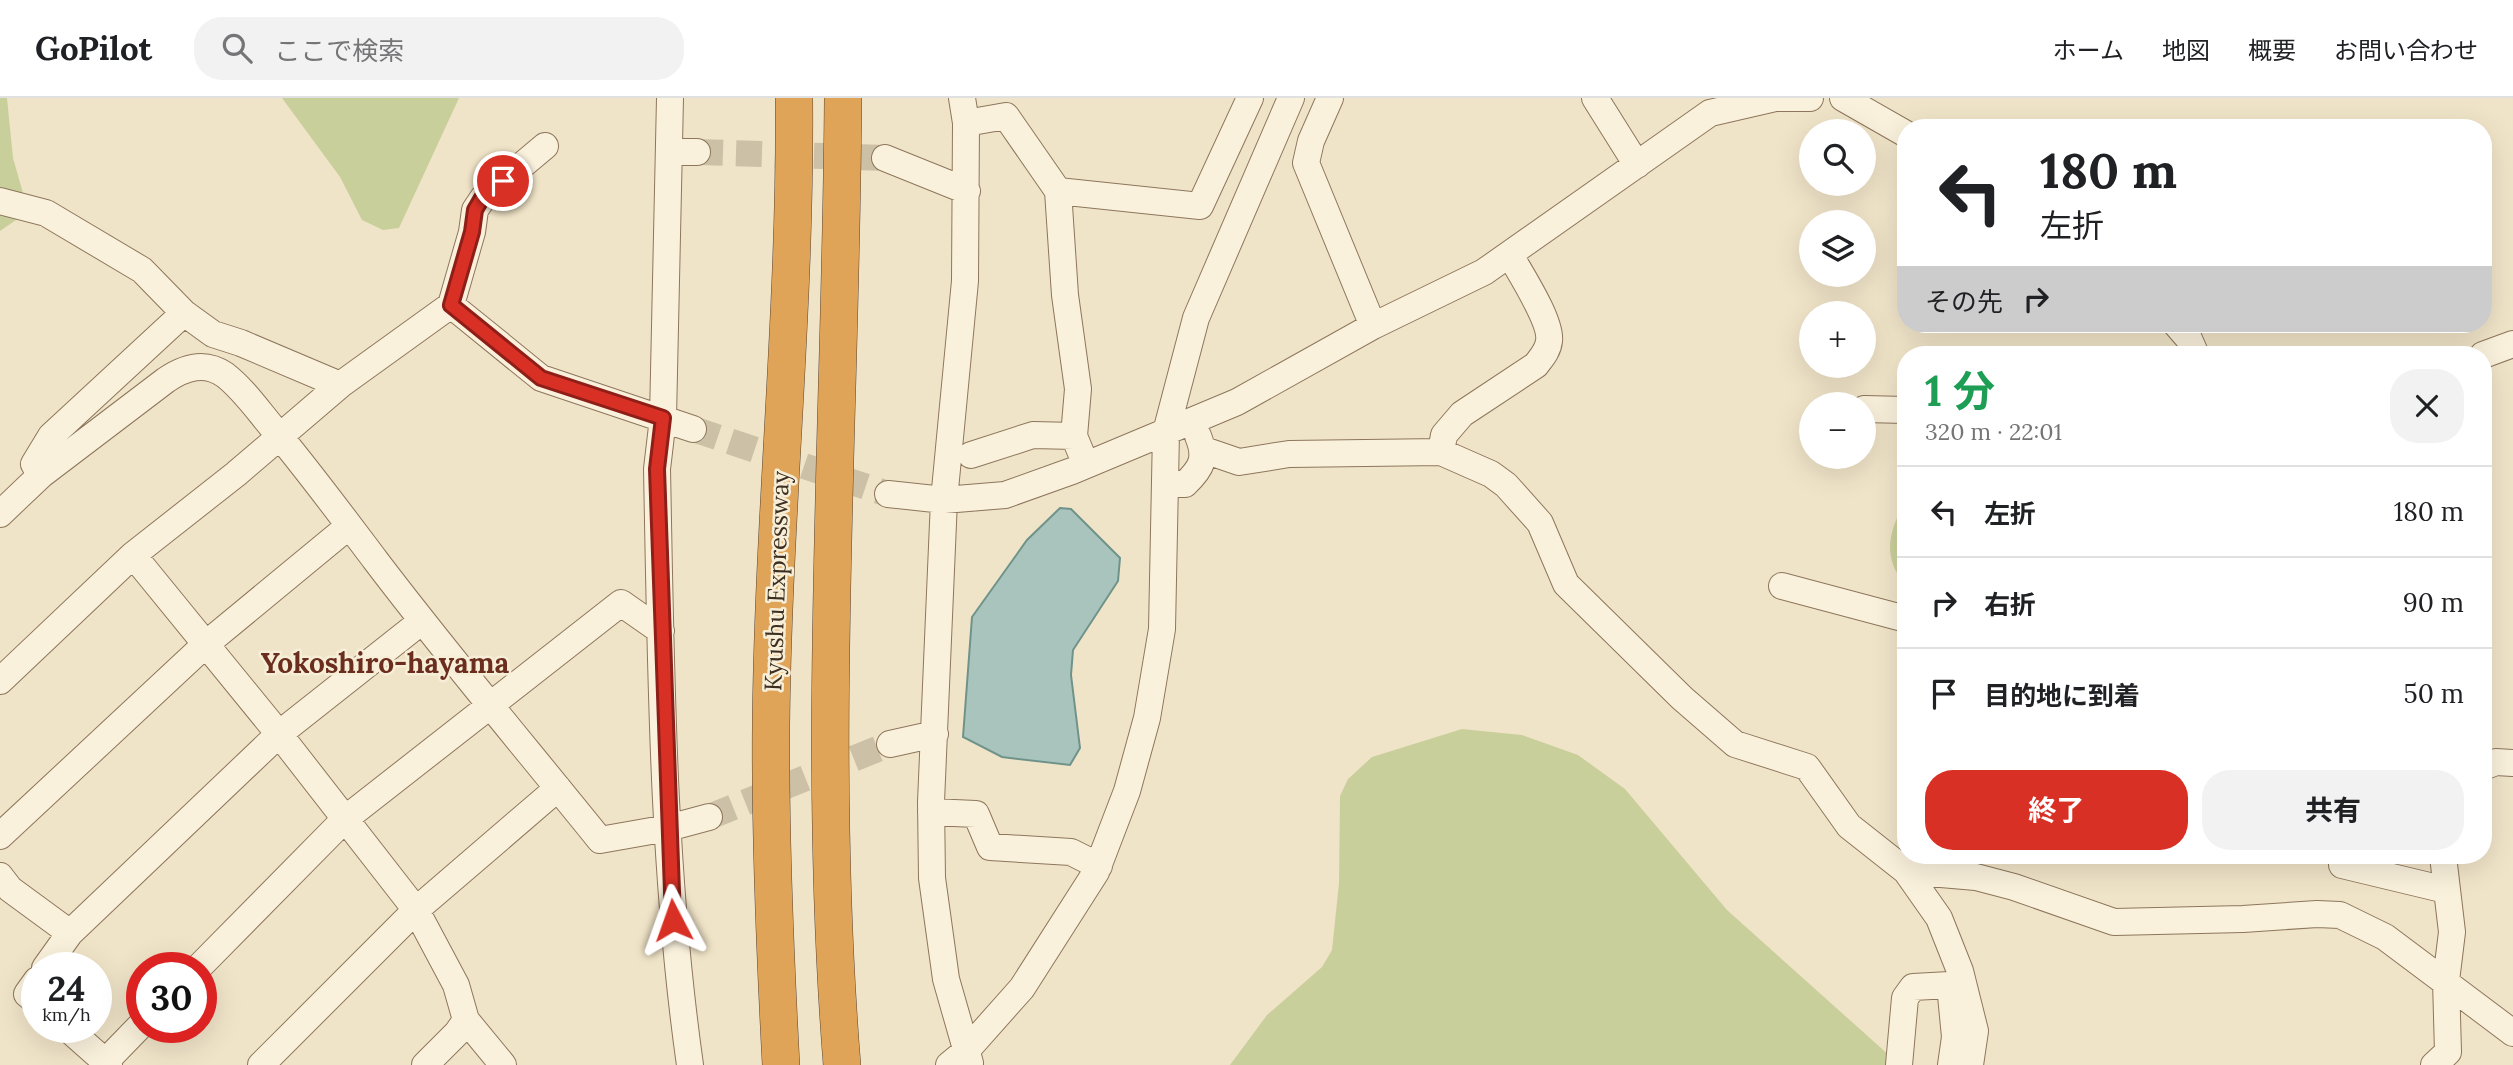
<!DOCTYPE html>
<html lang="ja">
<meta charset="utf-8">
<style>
:root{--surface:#fff;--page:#f2f2f2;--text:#202124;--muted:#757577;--line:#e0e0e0;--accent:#d93025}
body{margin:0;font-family:Lora,"Noto Sans JP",serif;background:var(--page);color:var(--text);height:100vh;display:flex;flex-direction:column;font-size:26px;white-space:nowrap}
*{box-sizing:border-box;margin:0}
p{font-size:23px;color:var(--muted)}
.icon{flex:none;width:38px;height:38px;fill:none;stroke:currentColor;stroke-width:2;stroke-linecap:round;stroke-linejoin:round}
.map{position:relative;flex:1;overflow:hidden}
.details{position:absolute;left:1897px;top:248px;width:595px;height:518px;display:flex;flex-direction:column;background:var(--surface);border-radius:28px;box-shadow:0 7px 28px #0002}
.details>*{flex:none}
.hud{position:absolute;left:1897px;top:21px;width:595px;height:214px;border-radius:28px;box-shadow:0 7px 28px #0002;background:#fff;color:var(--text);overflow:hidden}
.controls{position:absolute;left:1799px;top:21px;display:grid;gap:14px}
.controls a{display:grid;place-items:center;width:77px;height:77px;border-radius:50%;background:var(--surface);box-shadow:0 7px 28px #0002;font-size:35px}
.speed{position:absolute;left:21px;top:854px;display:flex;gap:14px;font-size:35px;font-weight:700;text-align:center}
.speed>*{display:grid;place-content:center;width:91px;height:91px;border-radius:50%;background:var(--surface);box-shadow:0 7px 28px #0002;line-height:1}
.speed small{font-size:18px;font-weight:400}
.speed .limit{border:10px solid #d22;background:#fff;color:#111}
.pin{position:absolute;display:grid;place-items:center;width:60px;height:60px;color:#fff;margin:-30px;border:4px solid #fff;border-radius:50%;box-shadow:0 2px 7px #0007}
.me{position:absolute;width:77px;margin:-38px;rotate:356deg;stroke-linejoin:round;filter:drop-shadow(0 0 5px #0008)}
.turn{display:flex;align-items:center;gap:24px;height:147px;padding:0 28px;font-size:32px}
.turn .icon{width:91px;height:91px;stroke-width:2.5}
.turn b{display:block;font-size:49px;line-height:60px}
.then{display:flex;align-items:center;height:66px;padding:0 28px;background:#0003;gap:14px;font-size:26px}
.round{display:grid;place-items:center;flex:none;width:74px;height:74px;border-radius:28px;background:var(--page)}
.head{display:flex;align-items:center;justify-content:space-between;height:119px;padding:0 28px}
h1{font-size:42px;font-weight:700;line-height:52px;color:#1e9e55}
.button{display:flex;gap:14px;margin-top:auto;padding:14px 28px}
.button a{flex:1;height:80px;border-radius:28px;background:var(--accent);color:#fff;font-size:28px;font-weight:700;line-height:80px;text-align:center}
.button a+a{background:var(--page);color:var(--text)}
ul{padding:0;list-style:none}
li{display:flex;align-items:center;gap:21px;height:91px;padding:0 28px;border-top:2px solid var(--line)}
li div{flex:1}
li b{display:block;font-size:26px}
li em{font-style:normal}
header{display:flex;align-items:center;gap:42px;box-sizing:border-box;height:98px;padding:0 35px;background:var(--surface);border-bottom:2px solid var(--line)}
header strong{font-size:33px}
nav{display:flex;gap:38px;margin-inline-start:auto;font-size:24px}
.search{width:490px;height:63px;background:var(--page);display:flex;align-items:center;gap:18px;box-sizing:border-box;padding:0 24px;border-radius:28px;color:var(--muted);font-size:26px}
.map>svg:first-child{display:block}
</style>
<header>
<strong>GoPilot</strong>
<div class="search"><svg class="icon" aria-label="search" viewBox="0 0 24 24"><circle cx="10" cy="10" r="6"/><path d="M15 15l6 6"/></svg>ここで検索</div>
<nav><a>ホーム</a><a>地図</a><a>概要</a><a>お問い合わせ</a></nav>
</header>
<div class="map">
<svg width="2513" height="967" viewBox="0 0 2513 967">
<rect width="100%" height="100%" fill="#f0e4c8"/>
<path fill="#c9cf9b" d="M0 0H7L13 60 25 102 19 120 0 133Z
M282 0H459L399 130 383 132 362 122 340 79Z
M1906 400V488C1880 457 1890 433 1906 400Z
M1462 631 1522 637 1578 657 1625 691 1727 812 1900 967H1230L1267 917 1322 869 1332 852 1339 785 1340 698 1348 681 1372 659Z"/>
<path fill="#a9c4bc" stroke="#6f938a" stroke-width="2" d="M1060 410 1071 411 1120 460 1118 483 1073 552 1071 577 1080 650 1070 667 1002 659 963 639 972 519 1027 442Z"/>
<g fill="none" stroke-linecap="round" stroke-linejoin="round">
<path stroke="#ccc0a6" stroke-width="26" stroke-dasharray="26 13" stroke-linecap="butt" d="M697 54 885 60
M693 331 888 396
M709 719 890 646"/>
<defs>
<path id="minor" d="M670 0 663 320 657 371C661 570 662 770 690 967
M962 0 966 25 965 183 944 402 931 704 932 780 946 881 970 965
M1330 0 1311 43 1306 65 1373 228
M1595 0 1637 67
M1769 0H1810
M1843 0 1906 36
M966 25 1006 18 1058 93 1200 108 1250 0
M669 54H697
M885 60 967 93
M1058 93 1065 197 1078 291 1074 338 1086 367
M0 103 46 115 142 172 184 215 213 236 241 245 340 287 451 207 541 280 693 331
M451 207 472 134 475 112 483 100 545 48
M2176 226 2189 241 2196 257
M2483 257 2513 246
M1864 311 1906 312
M1204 352 1239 364 1289 356 1441 354 1491 376 1506 387 1540 425 1566 486 1682 600 1735 646 1807 669 1849 728 1906 773 1939 820 1960 873 1975 933 1970 967
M1441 354 1444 337 1462 316 1536 267C1541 260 1548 253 1549 243 1552 224 1520 175 1510 157
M971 357 1033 337 1074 338
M41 377 34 366 51 338 184 215
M1165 386H1185C1202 370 1207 360 1198 338
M888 396 944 402 1005 397 1072 373 1237 304 1373 228 1484 174 1710 15 1775 0
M0 416 41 377 166 282C185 269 205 263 225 277 243 291 257 311 272 329 308 372 342 418 376 463 448 558 525 649 600 742L668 730 709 719
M133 457 279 636 416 812 456 887 466 922 503 967
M1782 488 1906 521
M0 583 133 457 236 376 340 287
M890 646 935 636
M2483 669 2496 664 2513 665
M931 714 976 716 990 749 1071 754 1099 768
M0 738 206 546 349 428
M2343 758 2342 767 2446 792
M1906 773 1976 779 2014 789 2114 824 2243 821 2317 816 2340 817 2385 839 2513 935
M0 778 10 791 70 835
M45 870 70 835 279 636 422 523
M198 870 345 721 621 505 661 533
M37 882 27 896 37 904
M66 929 109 967
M106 963 142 926
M261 967 416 812 558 690
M425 967 457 935 466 922
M949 967 966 953 1022 890 1096 774 1127 693 1147 620 1162 531 1166 334 1196 220 1291 0
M1899 967 1905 900 1913 889 1950 887 1955 939 1951 967
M2434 967 2448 954 2446 883 2452 834 2443 758"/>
<path id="highway" d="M781 967C775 854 770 742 771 629 773 419 796 210 794 0
M842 967C816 645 841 322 843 0"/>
</defs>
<use href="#minor" stroke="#8d765c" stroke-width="28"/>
<use href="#highway" stroke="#5b4430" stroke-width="38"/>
<use href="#minor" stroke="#faf1dc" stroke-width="26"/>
<use href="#highway" stroke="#e0a458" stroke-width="37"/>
</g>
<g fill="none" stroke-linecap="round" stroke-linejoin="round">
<defs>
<path id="route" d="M503 83 482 100 475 112 472 134 451 207 541 280 663 320 657 371 673 822"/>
</defs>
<use href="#route" stroke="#8d1f18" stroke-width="18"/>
<use href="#route" stroke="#d93025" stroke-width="12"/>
</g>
<g text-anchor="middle" stroke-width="5" stroke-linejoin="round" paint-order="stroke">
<g font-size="24" fill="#3d2e20" stroke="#f7eed8">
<text transform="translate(777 483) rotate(-88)" y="8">Kyushu Expressway</text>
</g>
<g font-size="28" font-weight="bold" fill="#6b2e1e" stroke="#f7eed8">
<text x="385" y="575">Yokoshiro-hayama</text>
</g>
</g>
</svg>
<div class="controls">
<a><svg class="icon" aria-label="search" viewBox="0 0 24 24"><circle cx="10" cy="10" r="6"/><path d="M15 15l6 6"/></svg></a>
<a><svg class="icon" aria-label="layers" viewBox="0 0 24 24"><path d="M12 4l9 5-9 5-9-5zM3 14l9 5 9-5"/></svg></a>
<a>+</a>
<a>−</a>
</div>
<div class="speed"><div>24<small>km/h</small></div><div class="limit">30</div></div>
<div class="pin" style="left:503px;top:83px;background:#d93025"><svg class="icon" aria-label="arrive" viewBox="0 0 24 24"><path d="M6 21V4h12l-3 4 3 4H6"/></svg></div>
<svg class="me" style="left:673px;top:822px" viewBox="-20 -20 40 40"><path d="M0-17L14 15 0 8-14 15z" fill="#d93025" stroke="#fff" stroke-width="4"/></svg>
<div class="hud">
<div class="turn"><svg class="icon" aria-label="left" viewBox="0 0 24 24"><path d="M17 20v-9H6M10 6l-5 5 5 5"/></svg><div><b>180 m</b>左折</div></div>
<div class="then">その先<svg class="icon" aria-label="right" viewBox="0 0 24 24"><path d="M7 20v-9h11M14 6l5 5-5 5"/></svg></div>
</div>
<section class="details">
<div class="head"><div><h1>1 分</h1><p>320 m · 22:01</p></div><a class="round"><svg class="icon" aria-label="close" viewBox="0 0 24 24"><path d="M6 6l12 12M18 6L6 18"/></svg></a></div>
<ul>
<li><svg class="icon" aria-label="left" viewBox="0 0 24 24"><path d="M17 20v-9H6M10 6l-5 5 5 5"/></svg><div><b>左折</b></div><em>180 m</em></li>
<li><svg class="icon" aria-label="right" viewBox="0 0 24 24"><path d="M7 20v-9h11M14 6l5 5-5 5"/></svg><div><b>右折</b></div><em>90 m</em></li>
<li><svg class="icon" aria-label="arrive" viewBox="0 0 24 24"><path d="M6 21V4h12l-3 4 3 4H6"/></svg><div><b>目的地に到着</b></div><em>50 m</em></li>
</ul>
<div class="button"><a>終了</a><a>共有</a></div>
</section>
</div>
